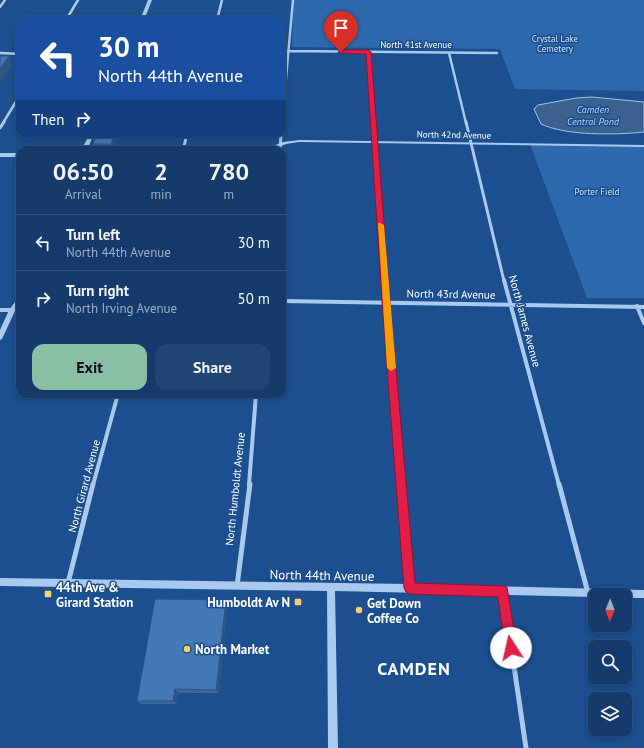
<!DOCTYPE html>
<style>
:root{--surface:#143b6b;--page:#214673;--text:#f1f3f6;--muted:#9dadc1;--line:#33557e;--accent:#8abfa5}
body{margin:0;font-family:"PT Sans",sans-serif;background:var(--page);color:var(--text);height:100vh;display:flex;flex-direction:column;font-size:15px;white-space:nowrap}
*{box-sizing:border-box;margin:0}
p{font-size:13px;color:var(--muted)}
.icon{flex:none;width:22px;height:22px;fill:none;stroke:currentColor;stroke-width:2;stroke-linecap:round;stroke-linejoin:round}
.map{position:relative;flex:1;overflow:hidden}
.panel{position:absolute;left:16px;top:146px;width:270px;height:252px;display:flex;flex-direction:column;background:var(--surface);border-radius:12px;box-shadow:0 2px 6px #0003,0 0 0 1px var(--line)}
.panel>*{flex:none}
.guide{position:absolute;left:16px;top:16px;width:270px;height:122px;border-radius:12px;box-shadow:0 2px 6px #0003,0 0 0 1px var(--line);background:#1a4fa0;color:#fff;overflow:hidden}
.needle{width:26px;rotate:181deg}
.controls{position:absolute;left:588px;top:588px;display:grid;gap:8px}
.controls a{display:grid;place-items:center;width:44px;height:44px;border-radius:8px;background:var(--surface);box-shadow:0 2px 6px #0003,0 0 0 1px var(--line);font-size:20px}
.pin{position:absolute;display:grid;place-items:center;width:34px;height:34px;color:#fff;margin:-41px -17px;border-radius:50% 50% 50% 0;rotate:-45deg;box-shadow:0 0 4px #0007}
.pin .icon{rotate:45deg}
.me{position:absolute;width:44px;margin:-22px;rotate:350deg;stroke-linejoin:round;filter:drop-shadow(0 0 3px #0008)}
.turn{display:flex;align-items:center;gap:14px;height:84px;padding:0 16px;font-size:18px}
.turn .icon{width:52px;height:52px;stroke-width:2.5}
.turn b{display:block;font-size:28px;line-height:34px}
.then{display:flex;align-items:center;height:38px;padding:0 16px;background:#0003;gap:8px;font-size:15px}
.eta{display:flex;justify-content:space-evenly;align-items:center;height:68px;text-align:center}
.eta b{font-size:24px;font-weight:800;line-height:28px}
.cta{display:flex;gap:8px;margin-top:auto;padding:8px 16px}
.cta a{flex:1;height:46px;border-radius:12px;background:var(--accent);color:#111;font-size:16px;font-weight:800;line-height:46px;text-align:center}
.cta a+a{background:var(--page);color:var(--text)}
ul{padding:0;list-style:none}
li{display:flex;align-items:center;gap:12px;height:56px;padding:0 16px;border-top:1px solid var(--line)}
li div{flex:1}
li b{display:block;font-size:15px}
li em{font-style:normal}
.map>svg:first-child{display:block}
</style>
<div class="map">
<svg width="644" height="748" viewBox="0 0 644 748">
<rect width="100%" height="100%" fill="#1b4f8f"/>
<path fill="#2e69ad" d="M294 0H644V91L515 89 500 49 292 47Z
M530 144 644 146V298H587Z"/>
<path fill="#3c6290" stroke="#9cc4f0" d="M592 97 644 102V132C615 135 567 136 541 124L534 109 538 105 576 98Z"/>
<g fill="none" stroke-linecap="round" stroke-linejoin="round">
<path stroke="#a9c9ee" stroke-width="2.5" d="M0 7 5 0
M66 20 78 0
M217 20 222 0
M288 51 497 53
M368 52 373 123
M0 53 20 54
M449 53 466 123
M3 123 20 95
M282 123 293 0"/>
<path stroke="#a9c9ee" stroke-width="3" d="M373 122 384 281
M466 122 504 281
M282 126V122
M0 128 4 122
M183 150 187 134
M280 150 281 134"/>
<path stroke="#a9c9ee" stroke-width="4" d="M384 280 401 485
M504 280 559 485
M282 301 644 307
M637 306 644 323
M0 310H12
M93 485 118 394
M249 485 256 394"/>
<path stroke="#a9c9ee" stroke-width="5" d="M401 484 410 588
M559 484 588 593
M68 583 93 484
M237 586 250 484
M503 591 526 748"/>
<path fill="#a9c9ee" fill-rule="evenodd" d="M148 0H152L144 20H140Z
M90 134H94L87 150H81Z
M299 140 644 145V147L299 142 286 144 271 150H263L283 142Z
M0 153H20V157H0Z
M18 298H20V304L15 311 2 339 0 340V330L9 310Z
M0 578 410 584 644 590V598H625V595H595V597L335 591 338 748H328L327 591 0 586Z"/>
</g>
<path fill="#3a679d" d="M115 135 114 137 116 143 113 150H95L93 144Z
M227 605 219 693H178L176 704H141L137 701Z"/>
<path fill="#305480" d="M9 56 12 65 0 84V69Z
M110 134H115V135L114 137 116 143 113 150 111 144 109 136Z
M226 600 227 605 219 693 216 690Z
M175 689 178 693 176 704 173 701Z"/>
<path fill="#4478b7" stroke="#305480" d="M0 56H9L0 69Z
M97 134H110L109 136H114L111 144H93Z
M155 599 226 600 216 690 175 689 173 701H137Z"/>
<path fill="#e11d48" stroke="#92132f" d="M341 50H368L371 52 390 302 415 583 503 586 507 587 517 648 516 652 511 654 507 652 505 648 498 597 410 594 406 592 404 588 382 302 366 54 339 53 338 52Z"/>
<path fill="#f59e0b" d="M378 223H380L384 225 396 368 391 371 387 368Z"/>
<g fill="#ffd166" stroke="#1b4f8f" stroke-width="1.5">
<rect x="44" y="590" width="8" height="8" rx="2"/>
<rect x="294" y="598" width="8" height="8" rx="2"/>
<circle cx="359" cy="610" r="4"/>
<circle cx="187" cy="649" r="4"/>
</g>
<g text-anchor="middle" stroke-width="3" stroke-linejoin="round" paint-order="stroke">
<g font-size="9" fill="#cfe3fa" stroke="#1b4f8f">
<text x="555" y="42">Crystal Lake<tspan x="555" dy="10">Cemetery</tspan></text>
<text x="597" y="195">Porter Field</text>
</g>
<g font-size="9" fill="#fff" stroke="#1b4f8f">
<text x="416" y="48">North 41st Avenue</text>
<text transform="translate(454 135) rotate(1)" y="3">North 42nd Avenue</text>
</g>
<g font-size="10" font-style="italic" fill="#b5d3f5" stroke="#1b4f8f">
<text x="593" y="113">Camden<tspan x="593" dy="12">Central Pond</tspan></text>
</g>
<g font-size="11" fill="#fff" stroke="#1b4f8f">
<text transform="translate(451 294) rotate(1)" y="4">North 43rd Avenue</text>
<text transform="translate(525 321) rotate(75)" y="4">North James Avenue</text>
<text transform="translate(84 486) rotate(-75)" y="4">North Girard Avenue</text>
<text transform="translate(235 489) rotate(-84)" y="4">North Humboldt Avenue</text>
</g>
<g font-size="13" fill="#fff" stroke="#1b4f8f">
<text transform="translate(322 575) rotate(1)" y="5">North 44th Avenue</text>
</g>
<g font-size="13" font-weight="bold" fill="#fff" stroke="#1b4f8f" text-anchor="start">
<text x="56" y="592">44th Ave &amp;<tspan x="56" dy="15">Girard Station</tspan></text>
<text x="290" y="607" text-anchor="end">Humboldt Av N</text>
<text x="367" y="608">Get Down<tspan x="367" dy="15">Coffee Co</tspan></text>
<text x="195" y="654">North Market</text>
</g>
<g font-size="18" font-weight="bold" letter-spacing="1" fill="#fff" stroke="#1b4f8f">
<text x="414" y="675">CAMDEN</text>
</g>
</g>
</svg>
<div class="controls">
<a><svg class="needle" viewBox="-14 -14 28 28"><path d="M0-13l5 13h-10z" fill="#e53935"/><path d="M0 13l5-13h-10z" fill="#9dadc1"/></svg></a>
<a><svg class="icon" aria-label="search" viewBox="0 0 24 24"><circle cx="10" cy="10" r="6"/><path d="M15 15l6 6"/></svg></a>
<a><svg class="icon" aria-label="layers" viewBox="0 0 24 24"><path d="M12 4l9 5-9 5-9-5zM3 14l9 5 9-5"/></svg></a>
</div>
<div class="pin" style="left:341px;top:52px;background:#d93025"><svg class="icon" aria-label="arrive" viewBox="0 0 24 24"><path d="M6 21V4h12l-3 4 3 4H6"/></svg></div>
<svg class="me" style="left:511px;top:648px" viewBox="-20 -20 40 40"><circle r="19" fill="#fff"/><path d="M0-13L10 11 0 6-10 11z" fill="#e11d48"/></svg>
<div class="guide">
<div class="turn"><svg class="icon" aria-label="left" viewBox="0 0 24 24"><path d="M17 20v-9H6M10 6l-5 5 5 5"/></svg><div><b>30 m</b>North 44th Avenue</div></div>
<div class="then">Then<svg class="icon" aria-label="right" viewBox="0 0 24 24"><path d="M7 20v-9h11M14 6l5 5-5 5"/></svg></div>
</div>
<section class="panel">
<div class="eta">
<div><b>06:50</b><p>Arrival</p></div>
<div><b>2</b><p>min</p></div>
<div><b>780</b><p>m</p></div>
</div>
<ul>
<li><svg class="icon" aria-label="left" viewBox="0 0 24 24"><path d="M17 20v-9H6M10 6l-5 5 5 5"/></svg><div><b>Turn left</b><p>North 44th Avenue</p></div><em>30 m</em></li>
<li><svg class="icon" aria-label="right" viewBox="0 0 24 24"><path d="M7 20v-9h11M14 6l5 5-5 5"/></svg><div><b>Turn right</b><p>North Irving Avenue</p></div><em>50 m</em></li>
</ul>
<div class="cta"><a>Exit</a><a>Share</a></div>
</section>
</div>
